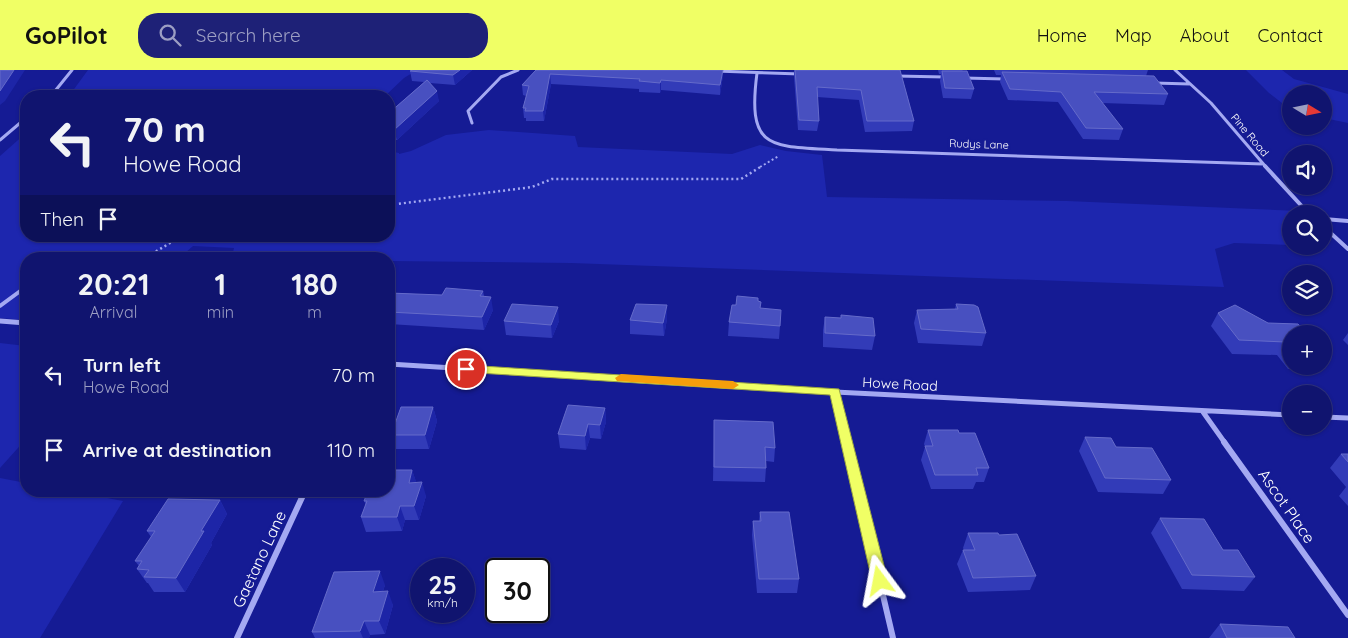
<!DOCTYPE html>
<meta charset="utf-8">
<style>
:root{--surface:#10146f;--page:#1e2177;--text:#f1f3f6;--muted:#9c9ec3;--line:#303382;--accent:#f0ff65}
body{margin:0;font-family:Quicksand,sans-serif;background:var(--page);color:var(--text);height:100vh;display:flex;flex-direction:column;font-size:19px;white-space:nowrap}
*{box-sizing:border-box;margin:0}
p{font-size:16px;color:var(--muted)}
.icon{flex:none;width:28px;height:28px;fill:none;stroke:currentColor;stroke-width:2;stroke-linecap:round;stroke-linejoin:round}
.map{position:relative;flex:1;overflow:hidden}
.details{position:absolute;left:20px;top:182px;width:375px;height:245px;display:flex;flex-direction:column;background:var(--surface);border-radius:20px;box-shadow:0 1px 4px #0004,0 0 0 1px var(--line)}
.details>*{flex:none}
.guide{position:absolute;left:20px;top:20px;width:375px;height:152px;border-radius:20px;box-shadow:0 1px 4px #0004,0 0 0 1px var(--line);background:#10146f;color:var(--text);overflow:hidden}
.needle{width:32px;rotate:100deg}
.buttons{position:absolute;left:1282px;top:15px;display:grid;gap:10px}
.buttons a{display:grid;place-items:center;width:50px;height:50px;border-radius:50%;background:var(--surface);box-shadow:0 1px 4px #0004,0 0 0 1px var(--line);font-size:25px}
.speed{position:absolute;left:410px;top:488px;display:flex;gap:10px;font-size:25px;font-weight:700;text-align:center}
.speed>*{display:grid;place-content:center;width:65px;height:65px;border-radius:50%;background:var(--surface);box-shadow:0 1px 4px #0004,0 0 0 1px var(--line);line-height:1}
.speed small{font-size:12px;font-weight:400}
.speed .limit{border:2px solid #111;border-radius:8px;background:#fff;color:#111}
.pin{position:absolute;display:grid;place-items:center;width:42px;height:42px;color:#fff;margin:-21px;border:2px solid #fff;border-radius:50%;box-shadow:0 1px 5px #0007}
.me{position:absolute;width:55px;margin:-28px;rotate:347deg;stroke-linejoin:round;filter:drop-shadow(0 0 4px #0008)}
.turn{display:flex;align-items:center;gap:18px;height:105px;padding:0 20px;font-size:22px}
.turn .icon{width:65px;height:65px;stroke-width:2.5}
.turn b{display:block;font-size:35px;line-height:42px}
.then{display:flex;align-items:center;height:48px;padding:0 20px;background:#0003;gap:10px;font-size:19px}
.eta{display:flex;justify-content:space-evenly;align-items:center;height:85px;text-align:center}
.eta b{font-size:30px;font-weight:700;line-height:35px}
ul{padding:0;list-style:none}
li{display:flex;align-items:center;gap:15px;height:75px;padding:0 20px}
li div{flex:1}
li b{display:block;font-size:19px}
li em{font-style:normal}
header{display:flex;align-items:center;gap:30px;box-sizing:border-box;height:70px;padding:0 25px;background:var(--accent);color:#111}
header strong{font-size:24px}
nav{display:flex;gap:28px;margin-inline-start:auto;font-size:18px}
.search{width:350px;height:45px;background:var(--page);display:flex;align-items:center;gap:12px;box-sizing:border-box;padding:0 18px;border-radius:20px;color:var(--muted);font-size:19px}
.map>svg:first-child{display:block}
</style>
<header>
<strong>GoPilot</strong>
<div class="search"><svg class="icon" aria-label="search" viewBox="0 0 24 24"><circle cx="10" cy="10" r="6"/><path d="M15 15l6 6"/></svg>Search here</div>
<nav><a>Home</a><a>Map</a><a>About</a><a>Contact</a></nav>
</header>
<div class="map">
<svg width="1348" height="568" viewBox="0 0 1348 568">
<rect width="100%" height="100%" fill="#151b94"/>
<path fill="#1d26ae" d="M88 0H417L404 8 385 26H69Z
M1246 0H1282L1294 9 1348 24V53L1324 48V24H1291V40L1269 23Z
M489 60 575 66 578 77 732 84 760 75 786 81 822 85 827 127 1067 131 1299 141 1303 144H1291V175L1234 173 1215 179 1224 217 571 193 389 191V189H348L233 182 234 178 193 176 178 189H26V250L0 248V86L26 63V166H389V81L399 83V84L411 81 446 65Z
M0 273 26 276V369L0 398Z
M0 408 26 413V421H70L123 431 40 568H0Z"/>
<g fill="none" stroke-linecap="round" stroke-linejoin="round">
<path stroke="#a4a9f2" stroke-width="2" stroke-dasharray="2 2.5" stroke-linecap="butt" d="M760 97 779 86"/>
<path stroke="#a4a9f2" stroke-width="2.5" stroke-dasharray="2 3" stroke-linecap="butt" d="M389 135 532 117 552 109H741L762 96
M143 189 182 166"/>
<path stroke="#a4a9f2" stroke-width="4" d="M0 236 23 219"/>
<path stroke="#a4a9f2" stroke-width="3" d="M1175 0 1211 33 1266 97
M716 1 800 4
M757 3C747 80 769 76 837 80L1263 94
M896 6 945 7
M964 8 1005 9
M1154 13 1190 14
M51 26 72 0
M472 53 468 41 501 7 518 0
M0 70 26 48"/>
<path stroke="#a4a9f2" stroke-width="4" d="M1265 96 1309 144
M1324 149 1348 151
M1324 157 1348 179"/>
<path stroke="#a4a9f2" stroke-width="5" d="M0 251 26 253
M389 294 835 322 1291 345
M835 322 847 373
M1203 342 1225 373
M1324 347 1348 348"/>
<path stroke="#a4a9f2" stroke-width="6" d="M847 372 893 568
M1224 372 1348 545
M237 568 305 421"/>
</g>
<path fill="#323bb8" d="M413 0H472L455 15 430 13 439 31 397 70H389V43L424 12 412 11 410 1Z
M536 0 723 5 720 25 661 20 660 23 639 22V19L551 14 544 51H526V48H524L523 38 526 26 523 25 522 15Z
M794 0H900L914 51 912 61 865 62 859 30 817 27 819 51 817 61 798 60 794 7Z
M938 0H963L962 1 974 19 971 29 943 28 940 11 941 4H939Z
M994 0H1148L1146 6 1168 24 1164 35 1102 33 1123 59 1119 70 1083 69 1058 32 1008 30 1000 12 1001 5H996Z
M483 221 484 226 493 240 484 260 389 254V223L442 225Z
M758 231 760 238 780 256 779 269 728 266 729 252 736 235Z
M956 234 986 263 982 276 918 273 914 253 917 240 955 239Z
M1218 243 1268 253 1291 264V296H1322L1319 300 1288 299 1277 285 1232 284 1211 256Z
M825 247 875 266 872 280 823 277V260Z
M667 249 664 266 630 264V250Z
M504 251H559L552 268 506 265Z
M1348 263V275L1343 270Z
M1324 283 1328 287 1324 293Z
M433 337 437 351 429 379H396L391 365Z
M605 338 606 352 601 369 590 368 586 380 560 378 558 364Z
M714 350 775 378 774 392 766 391V398L765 412 713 411Z
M928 360 959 363 989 398 984 412H976L973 419H931L921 390 925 377 924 374Z
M1085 367 1116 377 1171 410 1163 424 1098 422 1079 381Z
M1341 384H1348V436L1339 426 1346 417 1330 398Z
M412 400 416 412 426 426 419 450H405L402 461 366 462 361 447 366 435 364 431Z
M220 430 227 444 211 473 212 475 185 522H154L148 513H147L137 499 139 496 135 491 151 467 147 461Z
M760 442 799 509 797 523H757L752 465 753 451H759Z
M1160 448 1223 480 1255 507 1244 521 1182 519 1151 463Z
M968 463 999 465 1036 506 1030 520 968 522 957 494 963 480H964L963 478Z
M385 515 383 521 393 535 385 564 370 565 369 568H315L312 562Z
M1220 554 1295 568H1209Z"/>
<path fill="#1d25a7" d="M14 0H25L5 31 0 35V21Z
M460 0H472L455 15 453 5Z
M723 0V5L720 25V15Z
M550 4 551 14 544 51 543 41Z
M661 10V20L660 23V13Z
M437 21 439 31 397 70 394 60Z
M491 227 493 240 484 260 482 247Z
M667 235V249L664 266 663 253Z
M558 237 559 251 552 268 551 255Z
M433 337 437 351 429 379 425 365Z
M605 338 606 352 601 369 600 355Z
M588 354 590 368 586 380 585 366Z
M412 400 417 414 409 413Z
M422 412 426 426 419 450 414 436Z
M220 430 227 444 211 473 212 475 185 522 176 508 201 461Z
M400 436 405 450 402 461 397 447Z
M380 501 385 515 378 536 373 522Z
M388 521 393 535 385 564 379 551Z
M364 551 370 565 369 568H363L360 561Z"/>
<path fill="#4850c0" stroke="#656bca" d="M0 0H14L0 21Z
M413 0H460L453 5 410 1Z
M536 0H723L720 15 661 10 660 13 639 11 640 9 550 4 543 41H525L526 38H523L529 16 522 15Z
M795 0H900L914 51H867L861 20 817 17 819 51 799 50Z
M942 1H967L974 19 945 18Z
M1002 2 1154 6 1168 24 1094 22 1123 59 1086 58 1061 22 1010 19Z
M427 10 437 21 394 60 389 59V43Z
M446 218 483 221 480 226 491 227 482 247 389 242V223L442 225Z
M737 226 758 228V231L761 232 760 238 781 240 780 256 729 252 732 235H736Z
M512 234 558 237 551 255 504 251Z
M636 234 667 235 663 253 630 250Z
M956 234 974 235 978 237 986 263 921 259 917 240 958 239Z
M1235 235 1268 253 1298 254 1307 264H1291V280L1285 272 1239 270 1218 243Z
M841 245 873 248 875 266 825 263V247L841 248Z
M1324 283 1328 287H1324Z
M568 335 605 338 600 355 588 354 585 366 558 364Z
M401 337H433L425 365H391Z
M714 350 773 352 775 378 765 377 766 398 714 397Z
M928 360H958L959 363H975L989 398H976L978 405H935L925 376H933Z
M1085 367 1111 368 1116 377 1152 378 1171 410 1105 408Z
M1341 384H1348V392Z
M389 400H412L409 413 422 412 414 436H400L397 447H361L367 431H364L368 421H389Z
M168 429 220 430 201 461H204L176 508 144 507 149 500 137 499 142 491H135L155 461H147Z
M760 442H789L799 509H759L753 451H761Z
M1160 448 1204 449 1223 480H1238L1255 507 1192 505Z
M968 463H998L999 465 1017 464 1036 506 973 508 963 480H975Z
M380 501 373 522 388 521 379 551H364L360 561 312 562 334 502Z
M1220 554 1288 557 1295 568H1227Z"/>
<path fill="#f0ff65" stroke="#9ca642" d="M466 295 839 319 888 511 885 516 880 518 874 516 872 511 830 325 462 302 460 299Z"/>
<path fill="#f59e0b" d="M621 304 733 311 739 315 733 319 617 311 615 308Z"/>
<g text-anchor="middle" stroke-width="5" stroke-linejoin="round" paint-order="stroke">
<g font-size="11" fill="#fff" stroke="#151b94">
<text transform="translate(1250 65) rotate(50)" y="4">Pine Road</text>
<text transform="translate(979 74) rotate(2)" y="4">Rudys Lane</text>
</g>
<g font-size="14" fill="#fff" stroke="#151b94">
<text transform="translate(900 314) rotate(3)" y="5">Howe Road</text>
</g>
<g font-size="16" fill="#fff" stroke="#151b94">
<text transform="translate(1287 436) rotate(55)" y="6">Ascot Place</text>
<text transform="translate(259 489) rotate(-65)" y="6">Gaetano Lane</text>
</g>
</g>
</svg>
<div class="buttons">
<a><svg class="needle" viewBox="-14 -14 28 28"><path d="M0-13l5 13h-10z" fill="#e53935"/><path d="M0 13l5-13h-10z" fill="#9c9ec3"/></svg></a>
<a><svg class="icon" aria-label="sound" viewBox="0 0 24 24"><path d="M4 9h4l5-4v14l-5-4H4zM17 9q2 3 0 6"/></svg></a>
<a><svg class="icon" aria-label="search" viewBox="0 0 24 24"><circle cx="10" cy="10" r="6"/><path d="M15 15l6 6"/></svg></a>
<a><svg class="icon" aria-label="layers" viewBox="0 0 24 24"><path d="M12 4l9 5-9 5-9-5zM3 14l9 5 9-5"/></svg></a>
<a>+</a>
<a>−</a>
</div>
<div class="speed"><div>25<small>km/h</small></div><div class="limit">30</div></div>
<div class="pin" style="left:466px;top:299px;background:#d93025"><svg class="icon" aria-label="arrive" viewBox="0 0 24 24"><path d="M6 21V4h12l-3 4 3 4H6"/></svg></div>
<svg class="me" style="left:880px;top:511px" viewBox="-20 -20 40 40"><path d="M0-17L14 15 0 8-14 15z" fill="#f0ff65" stroke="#fff" stroke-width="4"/></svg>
<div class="guide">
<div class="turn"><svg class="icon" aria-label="left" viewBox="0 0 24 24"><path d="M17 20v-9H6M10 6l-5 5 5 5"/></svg><div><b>70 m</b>Howe Road</div></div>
<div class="then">Then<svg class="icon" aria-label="arrive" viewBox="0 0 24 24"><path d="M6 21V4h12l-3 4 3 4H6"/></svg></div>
</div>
<section class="details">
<div class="eta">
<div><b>20:21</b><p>Arrival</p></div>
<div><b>1</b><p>min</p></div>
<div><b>180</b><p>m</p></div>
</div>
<ul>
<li><svg class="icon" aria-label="left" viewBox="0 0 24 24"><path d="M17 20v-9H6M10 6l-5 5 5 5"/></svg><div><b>Turn left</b><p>Howe Road</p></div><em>70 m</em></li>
<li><svg class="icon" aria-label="arrive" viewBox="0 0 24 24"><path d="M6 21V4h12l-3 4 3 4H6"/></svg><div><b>Arrive at destination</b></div><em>110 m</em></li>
</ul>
</section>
</div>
